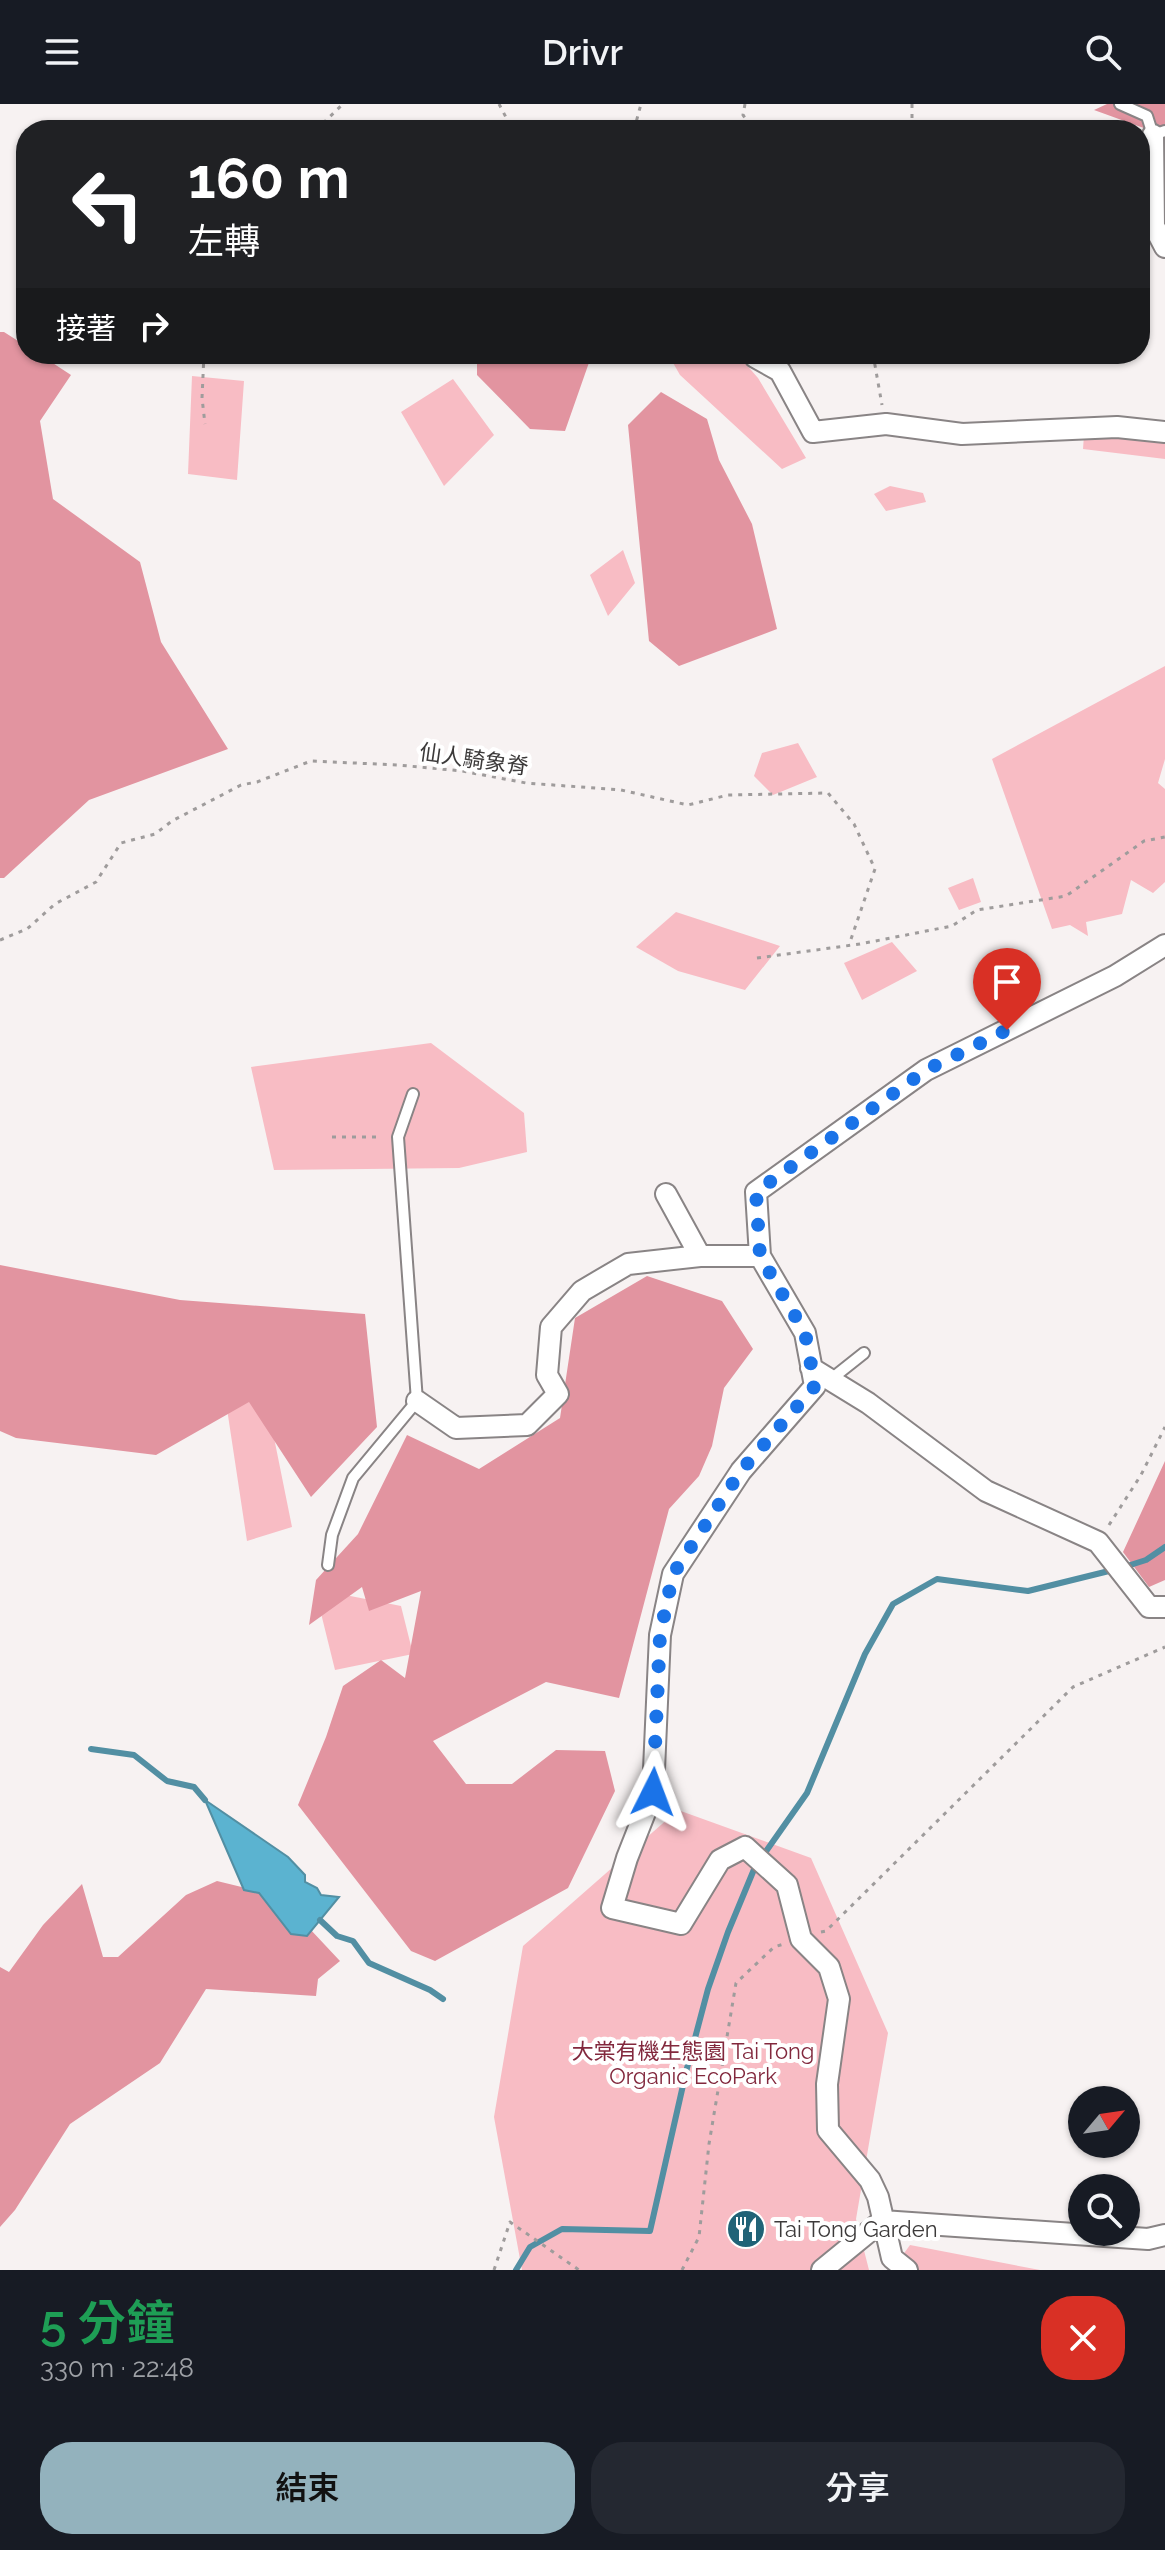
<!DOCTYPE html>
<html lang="zh-TW">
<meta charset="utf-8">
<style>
:root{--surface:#171b24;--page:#242831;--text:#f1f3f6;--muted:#9ea1a6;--accent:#93b2bd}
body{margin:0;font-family:Raleway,"Noto Sans TC",sans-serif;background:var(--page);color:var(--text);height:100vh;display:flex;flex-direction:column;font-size:30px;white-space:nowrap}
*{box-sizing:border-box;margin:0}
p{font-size:26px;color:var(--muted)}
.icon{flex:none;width:44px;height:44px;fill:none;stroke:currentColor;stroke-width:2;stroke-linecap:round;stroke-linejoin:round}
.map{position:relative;height:2166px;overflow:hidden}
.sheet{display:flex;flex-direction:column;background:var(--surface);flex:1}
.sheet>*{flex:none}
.top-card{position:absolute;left:16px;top:16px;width:1134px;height:244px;border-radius:32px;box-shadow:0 2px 6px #0004;background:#202124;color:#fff;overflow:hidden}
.needle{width:52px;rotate:61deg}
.fabs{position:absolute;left:1068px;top:1982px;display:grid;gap:16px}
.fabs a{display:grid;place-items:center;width:72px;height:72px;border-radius:50%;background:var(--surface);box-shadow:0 2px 6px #0004;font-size:40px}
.pin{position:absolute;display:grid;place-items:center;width:68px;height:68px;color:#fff;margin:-82px -34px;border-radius:50% 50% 50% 0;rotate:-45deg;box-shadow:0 0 8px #0007}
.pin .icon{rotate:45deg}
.me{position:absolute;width:88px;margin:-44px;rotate:3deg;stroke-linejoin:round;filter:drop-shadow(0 0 6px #0008)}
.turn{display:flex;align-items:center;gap:28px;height:168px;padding:0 40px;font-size:36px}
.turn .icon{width:104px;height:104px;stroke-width:2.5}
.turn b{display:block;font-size:56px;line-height:68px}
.then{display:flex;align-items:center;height:76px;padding:0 40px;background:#0003;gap:16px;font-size:30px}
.round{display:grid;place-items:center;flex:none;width:84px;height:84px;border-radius:32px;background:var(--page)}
.headline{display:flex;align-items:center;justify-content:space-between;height:136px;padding:0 40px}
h1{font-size:48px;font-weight:600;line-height:60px;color:#1e9e55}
.action{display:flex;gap:16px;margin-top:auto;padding:16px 40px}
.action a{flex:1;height:92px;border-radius:32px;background:var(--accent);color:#111;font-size:32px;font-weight:600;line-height:92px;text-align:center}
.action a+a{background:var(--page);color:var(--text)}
header{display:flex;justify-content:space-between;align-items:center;height:104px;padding:0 40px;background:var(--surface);font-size:36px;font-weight:600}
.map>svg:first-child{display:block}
</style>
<header><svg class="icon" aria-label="menu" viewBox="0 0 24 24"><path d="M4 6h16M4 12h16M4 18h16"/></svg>Drivr<svg class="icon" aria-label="search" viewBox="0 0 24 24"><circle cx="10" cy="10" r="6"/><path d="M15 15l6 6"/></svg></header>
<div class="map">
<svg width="1165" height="2166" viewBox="0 0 1165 2166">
<rect width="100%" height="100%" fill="#f7f2f2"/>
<path fill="#f8bcc4" d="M668 250H737L758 274 806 354 782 365 680 271Z
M192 272 244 277 237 376 188 370Z
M453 275 494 331 444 382 401 308Z
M1084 331 1165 336V355L1083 345Z
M890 382 923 389 926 398 886 407 874 390Z
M623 446 635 479 608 512 590 471Z
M1165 562V655L1158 679 1165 685V778L1153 789 1131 776 1122 810 1086 818 1088 832 1070 821 1052 825 992 655Z
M798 639 817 673 773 691 754 672 762 649Z
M973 774 981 798 959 806 948 784Z
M676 808 780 842 745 886 678 867 636 843Z
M892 838 917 867 862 896 844 859Z
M431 939 524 1009 527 1048 459 1064 274 1066 251 963Z
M264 1284 292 1423 247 1437 224 1285Z
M315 1485 401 1502 413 1550 335 1566Z
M678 1706 811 1754 888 1929 856 2115 869 2166H522L494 2013 523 1842Z
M910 2141 1040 2166H892Z"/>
<path fill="#e294a0" d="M1107 0H1165V21L1152 27 1094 6Z
M0 228H4L26 242V250H39L71 271 40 317 53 395 140 458 161 538 228 645 89 696 4 774H0Z
M477 250H592L565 327 530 325 477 271Z
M661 288 707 315 719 356 752 420 777 525 679 562 649 537 628 321Z
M0 1161 180 1196 365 1210 377 1323 311 1393 249 1298 156 1351 16 1334 0 1327Z
M647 1172 722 1197 753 1245 724 1284 712 1342 699 1372 669 1405 619 1594 546 1578 433 1637 466 1680H512L556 1646 605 1647 615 1687 568 1784 435 1857 411 1847 298 1701 326 1633 343 1582 381 1556 405 1574 421 1487 369 1507 362 1483 309 1521 316 1476 358 1430 407 1331 479 1365 560 1314 575 1214Z
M1165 1357V1476L1149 1483 1123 1448Z
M217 1777 279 1792 340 1857 318 1875 316 1892 206 1885 160 1959 70 2020 15 2106 0 2123V1863L9 1868 43 1821 82 1780 103 1853H118L186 1791Z"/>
<path fill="#5bb3d0" stroke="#528fa3" stroke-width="2" d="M205 1696 288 1753 305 1771V1778L317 1784 321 1791 339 1793 307 1832 291 1830 259 1789 244 1786Z"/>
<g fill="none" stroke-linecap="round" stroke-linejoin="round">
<path stroke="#528fa3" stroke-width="6" d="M1124 1463 1146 1456 1165 1443
M91 1645 134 1651 167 1677 194 1683 205 1696
M320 1816 337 1832 353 1837 369 1859 430 1886 443 1895
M516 2166 530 2143 562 2125 650 2127 686 1968 708 1885 728 1828 755 1763 807 1689 865 1550 893 1500 937 1475 1028 1487 1113 1466"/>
<defs>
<path id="lane" d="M1120 0 1147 12 1153 31 1165 27
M830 1276 864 1249
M328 1461 332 1431 353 1374 417 1297 398 1033 413 990"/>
<path id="street" d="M1153 31 1154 122 1165 143
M755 250V253L780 267 813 328 886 320 962 330 1117 323 1165 328
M666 1090 700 1152H760
M811 1264 868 1299 986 1387 1098 1438 1149 1503H1165
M417 1297 456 1324 527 1321 558 1290 547 1271 551 1223 582 1187 628 1160 700 1152
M822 2166 882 2117 1148 2135 1165 2131
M907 2166 892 2154 878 2093 870 2076 828 2026 827 1980 839 1895 829 1863 801 1835 787 1781 745 1743 720 1756 681 1820 612 1804 627 1754 653 1688 660 1531 673 1470 741 1367 815 1282 805 1229 760 1152 756 1088 926 966 1115 872 1165 841"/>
</defs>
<use href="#lane" stroke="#898485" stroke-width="14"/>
<use href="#street" stroke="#898485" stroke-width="24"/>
<path stroke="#9f9c9c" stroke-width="3" stroke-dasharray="4 6" stroke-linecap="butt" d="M499 0 509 19 516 26
M745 0 743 11 754 26
M912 0V26
M316 26 343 0
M634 26 641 0
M204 250 202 294 205 320
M873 250 882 301
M0 836 27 825 55 800 96 778 121 739 155 730 172 717 241 681 257 678 311 657 398 661 462 667 526 679 621 686 688 701 728 691 828 689 854 720 875 765 849 841
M757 854 860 840 952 822 977 806 1066 792 1144 737 1165 733
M332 1033H382
M1109 1421 1141 1371 1165 1323
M821 1828 826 1827 1073 1583 1165 1543
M494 2166 510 2118 579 2166
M682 2166 699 2133 709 2040 736 1879 774 1843 784 1840"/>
<use href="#lane" stroke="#fff" stroke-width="10"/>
<use href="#street" stroke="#fff" stroke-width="20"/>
</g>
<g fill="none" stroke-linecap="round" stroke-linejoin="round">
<path stroke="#1a73e8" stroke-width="14" stroke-dasharray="0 25.2" d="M653 1688 660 1531 673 1470 741 1367 815 1282 805 1229 760 1152 756 1088 926 966 1007 926"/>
</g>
<defs>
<symbol id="restaurant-disc" viewBox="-11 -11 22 22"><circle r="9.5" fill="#216377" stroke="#fff"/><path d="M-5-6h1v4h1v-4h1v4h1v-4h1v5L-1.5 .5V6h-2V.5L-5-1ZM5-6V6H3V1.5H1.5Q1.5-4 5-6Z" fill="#fff"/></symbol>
</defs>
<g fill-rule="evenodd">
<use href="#restaurant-disc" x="724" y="2103" width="44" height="44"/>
</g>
<g text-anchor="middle" stroke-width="8" stroke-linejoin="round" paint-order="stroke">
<g font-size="22" fill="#3c3a3a" stroke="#fff">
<text transform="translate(474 655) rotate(8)" y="8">仙人騎象脊</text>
</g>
<g font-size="22" fill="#82283d" stroke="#fff">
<text x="693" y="1955">大棠有機生態園 Tai Tong<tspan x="693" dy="25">Organic EcoPark</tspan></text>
</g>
<g font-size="22" fill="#3c3a3a" stroke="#fff" text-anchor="start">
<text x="774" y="2133">Tai Tong Garden</text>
</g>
</g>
</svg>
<div class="fabs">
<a><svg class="needle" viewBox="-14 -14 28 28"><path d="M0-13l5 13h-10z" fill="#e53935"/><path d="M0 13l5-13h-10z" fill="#9ea1a6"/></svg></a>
<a><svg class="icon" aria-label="search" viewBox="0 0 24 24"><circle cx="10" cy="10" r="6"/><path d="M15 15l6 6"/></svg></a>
</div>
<div class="pin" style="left:1007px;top:926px;background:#d93025"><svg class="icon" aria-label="arrive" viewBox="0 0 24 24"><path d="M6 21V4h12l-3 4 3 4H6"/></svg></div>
<svg class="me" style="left:653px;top:1688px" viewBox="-20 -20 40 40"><path d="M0-17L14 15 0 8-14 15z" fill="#1a73e8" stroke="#fff" stroke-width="4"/></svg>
<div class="top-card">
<div class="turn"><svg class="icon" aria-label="left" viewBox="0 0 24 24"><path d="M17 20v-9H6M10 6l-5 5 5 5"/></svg><div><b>160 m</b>左轉</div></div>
<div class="then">接著<svg class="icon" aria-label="right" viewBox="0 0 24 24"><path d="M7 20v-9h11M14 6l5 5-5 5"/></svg></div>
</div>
</div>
<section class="sheet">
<div class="headline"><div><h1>5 分鐘</h1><p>330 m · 22:48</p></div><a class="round" style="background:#d93025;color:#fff"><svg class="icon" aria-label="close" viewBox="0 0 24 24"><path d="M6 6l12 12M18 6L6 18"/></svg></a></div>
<div class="action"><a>結束</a><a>分享</a></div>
</section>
